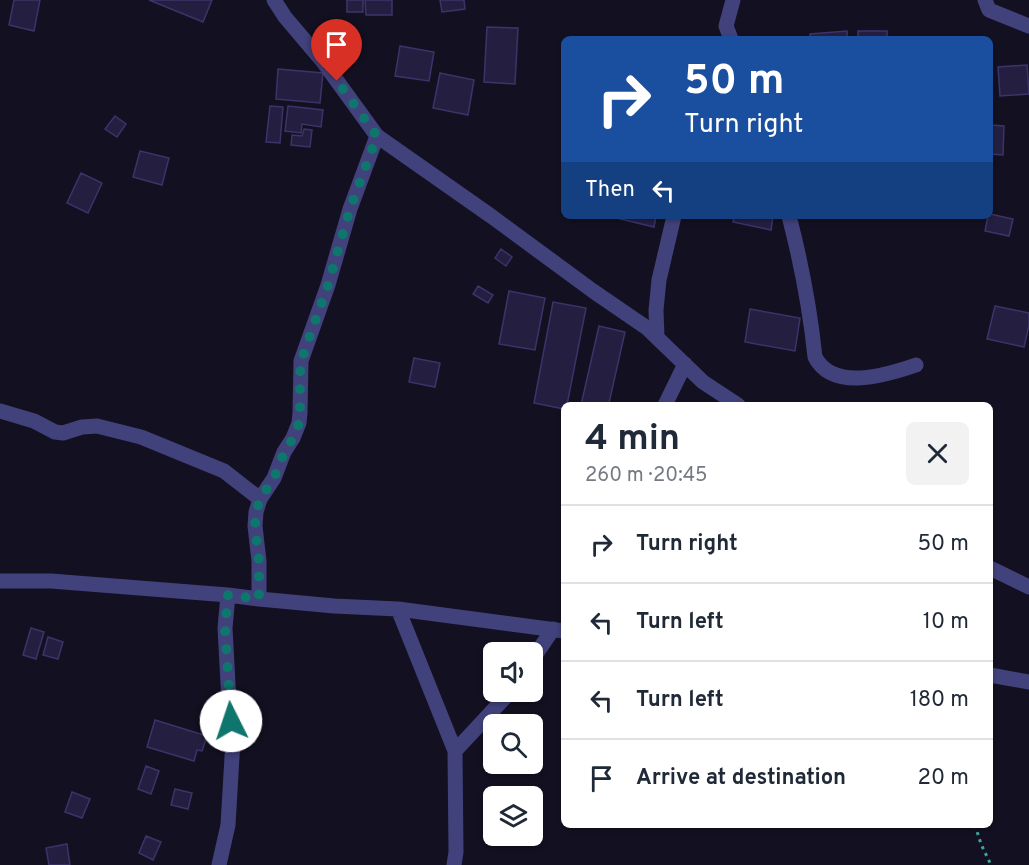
<!DOCTYPE html>
<meta charset="utf-8">
<style>
:root{--surface:#fff;--page:#f2f2f3;--text:#1f2937;--muted:#747a83;--line:#e0e1e3}
body{margin:0;font-family:Overpass,sans-serif;background:var(--page);color:var(--text);height:100vh;display:flex;flex-direction:column;font-size:22px;white-space:nowrap}
*{box-sizing:border-box;margin:0}
p{font-size:20px;color:var(--muted)}
.icon{flex:none;width:33px;height:33px;fill:none;stroke:currentColor;stroke-width:2;stroke-linecap:round;stroke-linejoin:round}
.map{position:relative;flex:1;overflow:hidden}
.details{position:absolute;left:561px;top:402px;width:432px;height:426px;display:flex;flex-direction:column;background:var(--surface);border-radius:9px;box-shadow:0 2px 4px #0004}
.details>*{flex:none}
.top-card{position:absolute;left:561px;top:36px;width:432px;height:183px;border-radius:9px;box-shadow:0 2px 4px #0004;background:#1a4fa0;color:#fff;overflow:hidden}
.fabs{position:absolute;left:483px;top:642px;display:grid;gap:12px}
.fabs a{display:grid;place-items:center;width:60px;height:60px;border-radius:9px;background:var(--surface);box-shadow:0 2px 4px #0004;font-size:30px}
.pin{position:absolute;display:grid;place-items:center;width:51px;height:51px;color:#fff;margin:-62px -26px;border-radius:50% 50% 50% 0;rotate:-45deg;box-shadow:0 0 6px #0007}
.pin .icon{rotate:45deg}
.me{position:absolute;width:66px;margin:-33px;rotate:356deg;stroke-linejoin:round;filter:drop-shadow(0 0 4px #0008)}
.turn{display:flex;align-items:center;gap:21px;height:126px;padding:0 24px;font-size:27px}
.turn .icon{width:78px;height:78px;stroke-width:2.5}
.turn b{display:block;font-size:42px;line-height:51px}
.then{display:flex;align-items:center;height:57px;padding:0 24px;background:#0003;gap:12px;font-size:22px}
.round{display:grid;place-items:center;flex:none;width:63px;height:63px;border-radius:9px;background:var(--page)}
.headline{display:flex;align-items:center;justify-content:space-between;height:102px;padding:0 24px}
h1{font-size:36px;font-weight:700;line-height:45px}
ul{padding:0;list-style:none}
li{display:flex;align-items:center;gap:18px;height:78px;padding:0 24px;border-top:2px solid var(--line)}
li div{flex:1}
li b{display:block;font-size:22px}
li em{font-style:normal}
.map>svg:first-child{display:block}
</style>
<div class="map">
<svg width="1029" height="865" viewBox="0 0 1029 865">
<rect width="100%" height="100%" fill="#131021"/>
<path fill="#241f40" stroke="#3c3469" stroke-width="1.5" d="M14 0H40L34 31 9 25Z
M149 0H212L203 22Z
M347 0H363V12H347Z
M365 0H392V15H366Z
M440 0H464L465 9 442 12Z
M487 27 518 28 515 84 484 82Z
M847 31V39H810V34Z
M858 31H887V39H858Z
M400 46 434 52 429 81 395 76Z
M1027 65 1029 94 1000 96 998 67Z
M278 69 323 73 320 103 276 99Z
M440 73 474 80 468 115 433 108Z
M270 106 283 107 280 143 266 142Z
M288 106 323 110 321 127 302 124 301 133 285 131Z
M115 116 126 124 117 137 105 129Z
M990 125 1004 126 1003 155 990 154Z
M304 129 312 130 310 147 291 145 292 135 302 136Z
M140 151 169 158 162 185 133 177Z
M81 173 102 183 88 213 67 203Z
M990 214 1013 219 1009 236 985 231 988 216H990Z
M616 216H656L654 227 616 218Z
M734 216H773L771 230 733 222Z
M501 249 512 257 506 266 495 258Z
M478 286 493 295 488 303 473 294Z
M509 291 545 298 535 350 499 344Z
M553 302 586 308 567 405H564V409L534 403Z
M995 306 1029 313V325L1024 347 987 339Z
M750 309 800 318 795 351 745 342Z
M599 326 625 332 609 403 616 405H581Z
M414 358 440 363 435 387 409 382Z
M31 628 44 632 36 659 23 655Z
M48 637 63 642 58 659 43 655Z
M155 720 207 736 202 751 197 750 194 761 147 747Z
M146 766 159 771 151 794 138 789Z
M175 789 192 793 188 809 171 805Z
M72 792 90 799 82 818 65 812Z
M146 836 161 842 153 860 139 853Z
M67 844 70 865H49L46 848Z"/>
<g fill="none" stroke-linecap="round" stroke-linejoin="round">
<path stroke="#3da79d" stroke-width="3" stroke-dasharray="3 4.5" stroke-linecap="butt" d="M975 825 981 844 991 865"/>
<path stroke="#41417b" stroke-width="15" d="M274 0 285 17 324 63 377 136 491 216 593 291 647 328 703 382 738 405
M985 0 989 10 1029 26
M731 39 726 26 733 0
M789 216C801 262 810 309 815 357 833 392 887 375 916 365
M657 337 656 310 659 280 674 216
M665 405 685 364
M0 411 34 421 55 432 63 433 82 427 97 426 141 437 224 471 260 499
M990 568 1029 587
M0 581H51L228 595 259 599 334 606 398 609 564 631
M259 599V561L255 526 256 512 260 499 274 478 284 452 293 438 299 423 300 413 301 361 328 285 350 209 377 136
M398 609 455 751 456 852 454 865
M532 660 553 629
M990 675 1029 682
M455 751 510 692
M219 865 228 825 233 740 229 702 225 628 228 595"/>
</g>
<g fill="none" stroke-linecap="round" stroke-linejoin="round">
<path stroke="#0f766e" stroke-width="10" stroke-dasharray="0 18" d="M231 721 225 628 228 595 259 599V561L255 526 256 512 260 499 274 478 284 453 293 438 299 423 300 413V376L301 361 328 285 350 209 377 136 337 81"/>
</g>
</svg>
<div class="fabs">
<a><svg class="icon" aria-label="sound" viewBox="0 0 24 24"><path d="M4 9h4l5-4v14l-5-4H4zM17 9q2 3 0 6"/></svg></a>
<a><svg class="icon" aria-label="search" viewBox="0 0 24 24"><circle cx="10" cy="10" r="6"/><path d="M15 15l6 6"/></svg></a>
<a><svg class="icon" aria-label="layers" viewBox="0 0 24 24"><path d="M12 4l9 5-9 5-9-5zM3 14l9 5 9-5"/></svg></a>
</div>
<div class="pin" style="left:337px;top:81px;background:#d93025"><svg class="icon" aria-label="arrive" viewBox="0 0 24 24"><path d="M6 21V4h12l-3 4 3 4H6"/></svg></div>
<svg class="me" style="left:231px;top:721px" viewBox="-20 -20 40 40"><circle r="19" fill="#fff"/><path d="M0-13L10 11 0 6-10 11z" fill="#0f766e"/></svg>
<div class="top-card">
<div class="turn"><svg class="icon" aria-label="right" viewBox="0 0 24 24"><path d="M7 20v-9h11M14 6l5 5-5 5"/></svg><div><b>50 m</b>Turn right</div></div>
<div class="then">Then<svg class="icon" aria-label="left" viewBox="0 0 24 24"><path d="M17 20v-9H6M10 6l-5 5 5 5"/></svg></div>
</div>
<section class="details">
<div class="headline"><div><h1>4 min</h1><p>260 m · 20:45</p></div><a class="round"><svg class="icon" aria-label="close" viewBox="0 0 24 24"><path d="M6 6l12 12M18 6L6 18"/></svg></a></div>
<ul>
<li><svg class="icon" aria-label="right" viewBox="0 0 24 24"><path d="M7 20v-9h11M14 6l5 5-5 5"/></svg><div><b>Turn right</b></div><em>50 m</em></li>
<li><svg class="icon" aria-label="left" viewBox="0 0 24 24"><path d="M17 20v-9H6M10 6l-5 5 5 5"/></svg><div><b>Turn left</b></div><em>10 m</em></li>
<li><svg class="icon" aria-label="left" viewBox="0 0 24 24"><path d="M17 20v-9H6M10 6l-5 5 5 5"/></svg><div><b>Turn left</b></div><em>180 m</em></li>
<li><svg class="icon" aria-label="arrive" viewBox="0 0 24 24"><path d="M6 21V4h12l-3 4 3 4H6"/></svg><div><b>Arrive at destination</b></div><em>20 m</em></li>
</ul>
</section>
</div>
